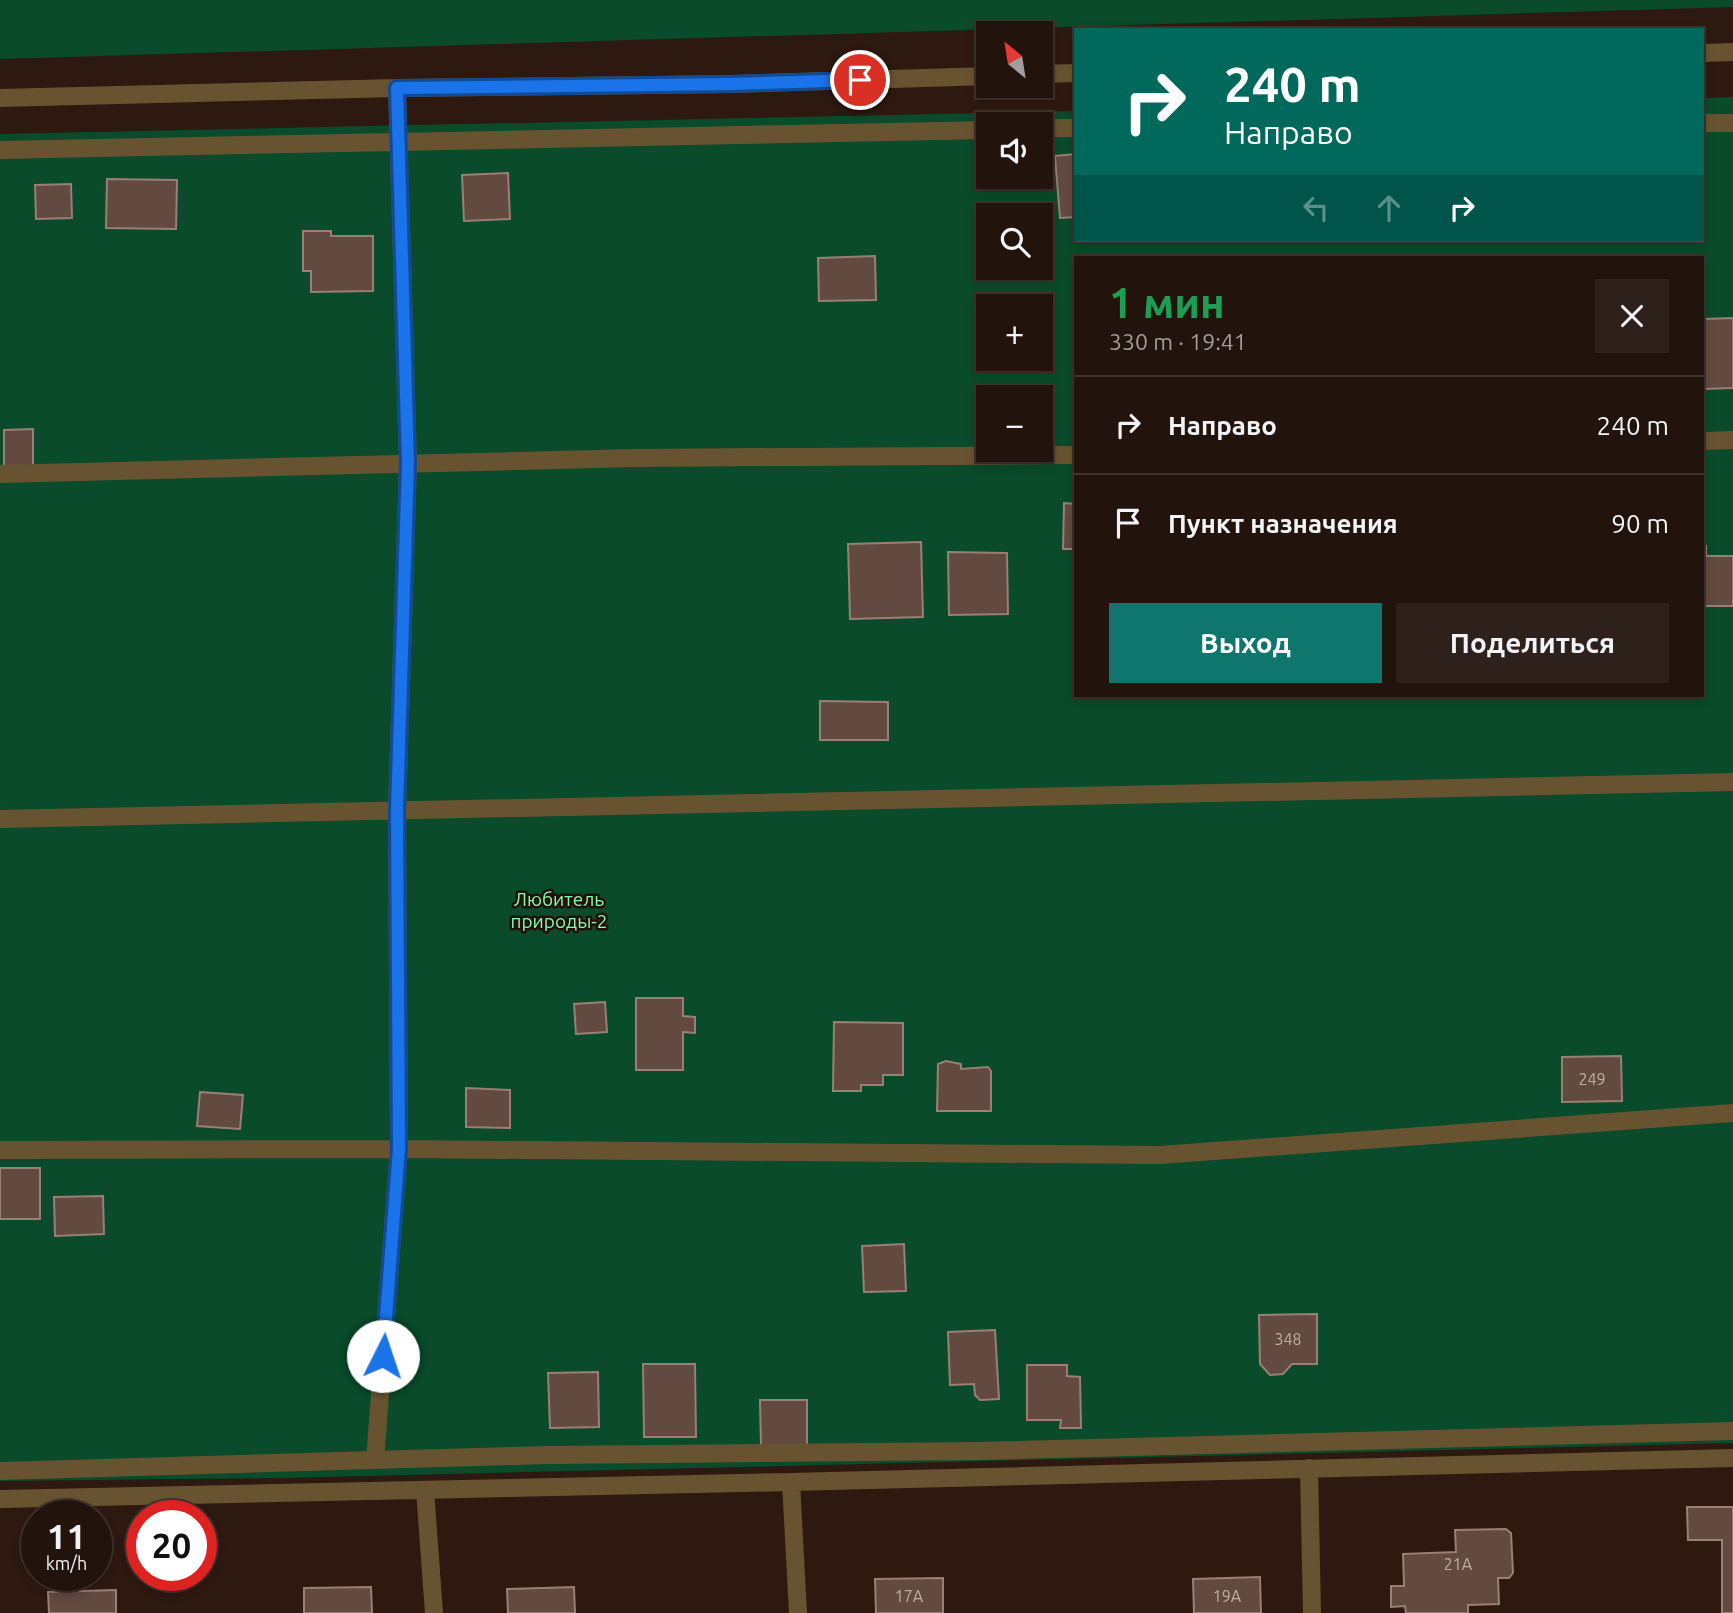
<!DOCTYPE html>
<html lang="ru">
<meta charset="utf-8">
<style>
:root{--surface:#22130c;--page:#2e201a;--text:#f1f3f6;--muted:#a29e9d;--line:#3f322d;--accent:#0f766e}
body{margin:0;font-family:Ubuntu,sans-serif;background:var(--page);color:var(--text);height:100vh;display:flex;flex-direction:column;font-size:26px;white-space:nowrap}
*{box-sizing:border-box;margin:0}
p{font-size:23px;color:var(--muted)}
.icon{flex:none;width:38px;height:38px;fill:none;stroke:currentColor;stroke-width:2;stroke-linecap:round;stroke-linejoin:round}
.map{position:relative;flex:1;overflow:hidden}
.drawer{position:absolute;left:1074px;top:256px;width:630px;height:441px;display:flex;flex-direction:column;background:var(--surface);border-radius:0px;box-shadow:0 4px 10px #0003,0 0 0 2px var(--line)}
.drawer>*{flex:none}
.banner{position:absolute;left:1074px;top:28px;width:630px;height:214px;border-radius:0px;box-shadow:0 4px 10px #0003,0 0 0 2px var(--line);background:#00695c;color:#fff;overflow:hidden}
.needle{width:46px;rotate:330deg}
.buttons{position:absolute;left:976px;top:21px;display:grid;gap:14px}
.buttons a{display:grid;place-items:center;width:77px;height:77px;border-radius:0px;background:var(--surface);box-shadow:0 4px 10px #0003,0 0 0 2px var(--line);font-size:35px}
.speed{position:absolute;left:21px;top:1500px;display:flex;gap:14px;font-size:35px;font-weight:700;text-align:center}
.speed>*{display:grid;place-content:center;width:91px;height:91px;border-radius:50%;background:var(--surface);box-shadow:0 4px 10px #0003,0 0 0 2px var(--line);line-height:1}
.speed small{font-size:18px;font-weight:400}
.speed .limit{border:10px solid #d22;background:#fff;color:#111}
.pin{position:absolute;display:grid;place-items:center;width:60px;height:60px;color:#fff;margin:-30px;border:4px solid #fff;border-radius:50%;box-shadow:0 2px 7px #0007}
.me{position:absolute;width:77px;margin:-38px;rotate:4deg;stroke-linejoin:round;filter:drop-shadow(0 0 5px #0008)}
.turn{display:flex;align-items:center;gap:24px;height:147px;padding:0 35px;font-size:32px}
.turn .icon{width:91px;height:91px;stroke-width:2.5}
.turn b{display:block;font-size:49px;line-height:60px}
.lanes{display:flex;align-items:center;height:66px;padding:0 35px;background:#0003;justify-content:center;gap:35px;direction:ltr}
.lanes .off{opacity:.35}
.round{display:grid;place-items:center;flex:none;width:74px;height:74px;border-radius:0px;background:var(--page)}
.headline{display:flex;align-items:center;justify-content:space-between;height:119px;padding:0 35px}
h1{font-size:42px;font-weight:600;line-height:52px;color:#1e9e55}
.cta{display:flex;gap:14px;margin-top:auto;padding:14px 35px}
.cta a{flex:1;height:80px;border-radius:0px;background:var(--accent);color:#fff;font-size:28px;font-weight:600;line-height:80px;text-align:center}
.cta a+a{background:var(--page);color:var(--text)}
ul{padding:0;list-style:none}
li{display:flex;align-items:center;gap:21px;height:98px;padding:0 35px;border-top:2px solid var(--line)}
li div{flex:1}
li b{display:block;font-size:26px}
li em{font-style:normal}
.map>svg:first-child{display:block}
</style>
<div class="map">
<svg width="1733" height="1613" viewBox="0 0 1733 1613">
<rect width="100%" height="100%" fill="#2d1910"/>
<path fill="#094b2a" fill-rule="evenodd" d="M0 0H1733V7L0 59Z
M1733 97V1443L283 1478 0 1481V134L1076 111V240H1703V98ZM989 124H1041V177H989ZM989 215H1041V268H989ZM1076 257H1703V695H1076ZM989 306H1041V359H989ZM989 397H1041V450H989Z"/>
<path fill="#624a40" stroke="#9a7f74" stroke-width="2" d="M1076 154V217L1060 218 1055 156Z
M508 173 510 219 464 221 462 175Z
M107 179 177 180 176 229 106 228Z
M71 184 72 218 36 219 35 185Z
M303 231H331V236H373V291L311 292V271H303Z
M875 256 876 300 819 301 818 258Z
M1733 318V388L1703 389V319Z
M33 429V471L4 472V430Z
M1064 503 1076 504V549H1063Z
M921 542 923 617 850 619 848 544Z
M1703 546H1706V556H1733V606H1703Z
M948 552 1007 553 1008 614 949 615Z
M820 701 888 702V740H820Z
M636 998H683V1016L695 1017V1033L683 1032V1070H636Z
M605 1002 607 1032 576 1034 574 1004Z
M834 1022 903 1023V1075H883V1085H861V1091H833Z
M1621 1056 1622 1101 1562 1102V1057Z
M946 1061 961 1064V1069L988 1067 991 1071V1111H937L938 1064Z
M466 1088 510 1090V1128L466 1127Z
M200 1092 243 1095 240 1129 197 1126Z
M0 1168H40V1219H0Z
M103 1196 104 1234 55 1236 54 1197Z
M904 1244 906 1291 864 1292 862 1246Z
M1317 1314V1364H1292L1283 1374 1270 1375 1260 1364 1259 1315Z
M995 1330 999 1399 980 1400 975 1395 974 1384 950 1385 948 1332Z
M643 1364H695L696 1437H644Z
M1027 1365H1067V1376L1080 1377 1081 1428H1060L1061 1420H1027Z
M598 1372 599 1427 550 1428 548 1373Z
M760 1400H807V1446H761Z
M1687 1507H1733V1613H1722V1540H1688Z
M1506 1529 1511 1533 1513 1573 1509 1578H1498L1499 1604 1468 1605V1613H1406L1405 1606 1391 1607V1586H1404L1403 1554 1456 1552 1455 1530Z
M1260 1577 1261 1613H1194L1193 1579Z
M943 1578V1613H876L875 1579Z
M371 1587 372 1613H304V1588Z
M574 1587 575 1613H508L507 1589Z
M116 1590V1613H49L48 1592Z"/>
<g fill="none" stroke-linecap="round" stroke-linejoin="round">
<path stroke="#685330" stroke-width="18" d="M1703 53 1733 52
M1041 74 1076 73
M0 98 397 88 731 84 989 76
M1703 123H1733
M1041 128H1076
M0 150 989 130
M1703 441 1733 440
M0 474 634 458 1076 455
M0 819 1733 782
M0 1150 399 1149 1160 1155 1733 1113
M375 1460 399 1149 397 811 408 463 397 88
M1309 1468 1312 1613
M0 1471 548 1455 979 1451 1733 1431
M791 1482 798 1613
M425 1490 434 1613
M0 1499 791 1482 1733 1458"/>
</g>
<g fill="none" stroke-linecap="round" stroke-linejoin="round">
<defs>
<path id="route" d="M383 1356 399 1149 397 811 408 463 397 88 731 84 860 80"/>
</defs>
<use href="#route" stroke="#114b97" stroke-width="18"/>
<use href="#route" stroke="#1a73e8" stroke-width="12"/>
</g>
<g text-anchor="middle" stroke-width="5" stroke-linejoin="round" paint-order="stroke">
<g font-size="16" fill="#bfaea7">
<text x="1592" y="1085">249</text>
<text x="1288" y="1345">348</text>
<text x="1458" y="1570">21А</text>
<text x="909" y="1602">17А</text>
<text x="1227" y="1602">19А</text>
</g>
<g font-size="19" fill="#7ffeb0" stroke="#231007">
<text x="559" y="906">Любитель<tspan x="559" dy="22">природы-2</tspan></text>
</g>
</g>
</svg>
<div class="buttons">
<a><svg class="needle" viewBox="-14 -14 28 28"><path d="M0-13l5 13h-10z" fill="#e53935"/><path d="M0 13l5-13h-10z" fill="#a29e9d"/></svg></a>
<a><svg class="icon" aria-label="sound" viewBox="0 0 24 24"><path d="M4 9h4l5-4v14l-5-4H4zM17 9q2 3 0 6"/></svg></a>
<a><svg class="icon" aria-label="search" viewBox="0 0 24 24"><circle cx="10" cy="10" r="6"/><path d="M15 15l6 6"/></svg></a>
<a>+</a>
<a>−</a>
</div>
<div class="speed"><div>11<small>km/h</small></div><div class="limit">20</div></div>
<div class="pin" style="left:860px;top:80px;background:#d93025"><svg class="icon" aria-label="arrive" viewBox="0 0 24 24"><path d="M6 21V4h12l-3 4 3 4H6"/></svg></div>
<svg class="me" style="left:383px;top:1356px" viewBox="-20 -20 40 40"><circle r="19" fill="#fff"/><path d="M0-13L10 11 0 6-10 11z" fill="#1a73e8"/></svg>
<div class="banner">
<div class="turn"><svg class="icon" aria-label="right" viewBox="0 0 24 24"><path d="M7 20v-9h11M14 6l5 5-5 5"/></svg><div><b>240 m</b>Направо</div></div>
<div class="lanes"><svg class="icon off" aria-label="left" viewBox="0 0 24 24"><path d="M17 20v-9H6M10 6l-5 5 5 5"/></svg><svg class="icon off" aria-label="ahead" viewBox="0 0 24 24"><path d="M12 20V5M6 11l6-6 6 6"/></svg><svg class="icon" aria-label="right" viewBox="0 0 24 24"><path d="M7 20v-9h11M14 6l5 5-5 5"/></svg></div>
</div>
<section class="drawer">
<div class="headline"><div><h1>1 мин</h1><p>330 m · 19:41</p></div><a class="round"><svg class="icon" aria-label="close" viewBox="0 0 24 24"><path d="M6 6l12 12M18 6L6 18"/></svg></a></div>
<ul>
<li><svg class="icon" aria-label="right" viewBox="0 0 24 24"><path d="M7 20v-9h11M14 6l5 5-5 5"/></svg><div><b>Направо</b></div><em>240 m</em></li>
<li><svg class="icon" aria-label="arrive" viewBox="0 0 24 24"><path d="M6 21V4h12l-3 4 3 4H6"/></svg><div><b>Пункт назначения</b></div><em>90 m</em></li>
</ul>
<div class="cta"><a>Выход</a><a>Поделиться</a></div>
</section>
</div>
